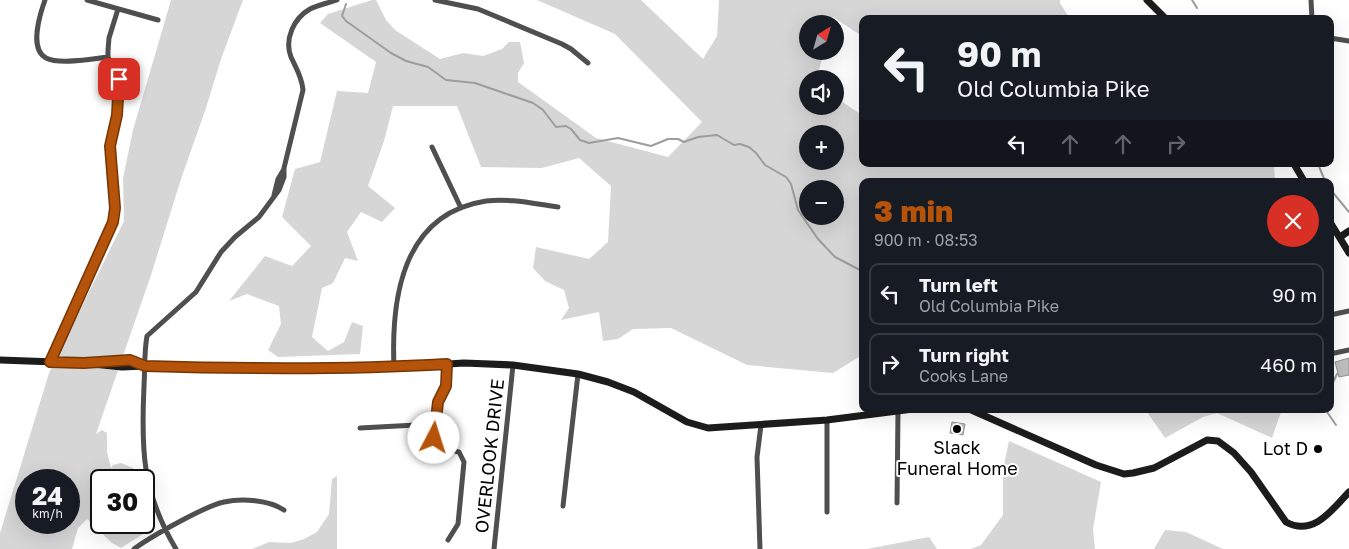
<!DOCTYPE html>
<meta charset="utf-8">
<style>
:root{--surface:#171b24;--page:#242831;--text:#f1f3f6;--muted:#9ea1a6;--line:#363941;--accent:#b45309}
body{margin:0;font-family:"Golos Text",sans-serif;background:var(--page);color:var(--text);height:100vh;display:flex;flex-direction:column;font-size:19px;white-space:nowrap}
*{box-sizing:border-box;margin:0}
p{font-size:16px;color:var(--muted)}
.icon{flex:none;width:28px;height:28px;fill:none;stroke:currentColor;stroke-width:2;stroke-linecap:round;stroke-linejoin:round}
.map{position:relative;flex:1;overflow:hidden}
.details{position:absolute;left:859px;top:178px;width:475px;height:235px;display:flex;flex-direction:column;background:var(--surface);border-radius:10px;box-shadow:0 5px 20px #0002}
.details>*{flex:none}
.guide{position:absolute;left:859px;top:15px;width:475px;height:152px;border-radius:10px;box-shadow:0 5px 20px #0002;background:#171b24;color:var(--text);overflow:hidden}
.needle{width:32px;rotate:37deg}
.fabs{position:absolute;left:799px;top:15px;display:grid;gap:10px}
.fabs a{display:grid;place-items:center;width:45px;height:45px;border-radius:50%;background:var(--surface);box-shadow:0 5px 20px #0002;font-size:25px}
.speed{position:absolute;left:15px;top:469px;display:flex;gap:10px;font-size:25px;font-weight:700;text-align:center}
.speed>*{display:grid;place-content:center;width:65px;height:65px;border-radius:50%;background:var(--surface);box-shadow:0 5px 20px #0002;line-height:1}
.speed small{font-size:12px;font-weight:400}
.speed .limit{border:2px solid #111;border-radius:8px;background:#fff;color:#111}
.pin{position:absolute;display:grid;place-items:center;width:42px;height:42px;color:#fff;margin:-21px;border-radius:10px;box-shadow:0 2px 8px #0006}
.me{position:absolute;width:55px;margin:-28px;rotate:5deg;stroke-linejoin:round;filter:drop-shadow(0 0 4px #0008)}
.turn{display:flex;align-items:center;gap:18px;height:105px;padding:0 15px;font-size:22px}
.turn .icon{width:65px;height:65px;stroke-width:2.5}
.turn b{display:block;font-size:35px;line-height:42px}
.lanes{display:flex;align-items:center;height:48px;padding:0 15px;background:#0003;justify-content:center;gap:25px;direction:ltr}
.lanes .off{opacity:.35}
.round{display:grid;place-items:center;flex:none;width:52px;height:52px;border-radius:26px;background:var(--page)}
.summary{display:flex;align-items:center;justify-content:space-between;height:85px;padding:0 15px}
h1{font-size:30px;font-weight:800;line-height:38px;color:var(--accent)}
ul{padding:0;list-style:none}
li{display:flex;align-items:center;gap:15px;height:62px;margin:0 10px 8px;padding:0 5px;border:2px solid var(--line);border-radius:10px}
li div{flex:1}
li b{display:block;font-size:19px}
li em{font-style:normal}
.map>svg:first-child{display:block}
</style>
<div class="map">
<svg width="1349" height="549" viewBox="0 0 1349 549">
<rect width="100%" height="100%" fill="#fff"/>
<path fill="#d6d6d6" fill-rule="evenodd" d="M171 0H243L221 59 206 108 181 179 151 275 96 434 102 430 107 433V452L111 468 113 465 121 463 133 468 137 480H101V522H144V499L154 523 151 529 121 548 112 543 87 519 78 528 72 549H0V533L49 373 124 221 123 178 133 130ZM26 480H69V522H26Z
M372 0H376L386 20 395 30 440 59 463 53 483 56 502 49 509 42H520L524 63 518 73V82L596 138 668 157 702 122 615 34 537 0H641L703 59 717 36 719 0H1060V3L1070 19H862V36L833 17 831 24H808V51H824L819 70 824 79H808V106H835V97L862 115V164H1274L1275 181H862V355L833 373 747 365 671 328 633 329 618 339 603 341 599 312 561 320 569 308 564 290 545 281 533 268 536 247 589 259 608 242 611 186 579 158 542 168 481 167 457 106H393L384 141 368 186 395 208 382 222 361 212 347 232 358 261 345 258 333 283 322 288 312 337 328 351 344 342 352 322 363 326 360 354 278 357 268 350 281 324 279 306 247 294 229 301 265 256 292 266 311 246 282 217 295 169 320 162 337 91 368 93 376 62 320 23 328 14ZM808 134H835V161H808ZM808 189H835V216H808Z
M1145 409H1273L1281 412 1272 438 1217 413 1203 417 1165 438Z
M1009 441 1101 482 1093 529 1095 549H971L981 545 1003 515V469Z
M337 476V549H252L269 542 291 543 304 539 317 532 329 514 332 479Z
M1165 530 1186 532 1223 549H1154Z
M929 537 937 549H867Z"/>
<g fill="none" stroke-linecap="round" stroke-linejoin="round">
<path stroke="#9d9d9d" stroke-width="2" d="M1192 0 1197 8
M346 4 342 16 346 21 391 53 406 61 428 67 446 80 475 83 533 103 543 110 556 127 566 126 571 129 580 140 589 143 618 138 651 146 668 139H678L684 142 698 137 717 135 734 145 740 144 749 147 756 153 765 165 786 177 791 184 798 210 818 239 835 257 862 271
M1318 164 1325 181
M1330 189 1349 212
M1330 389 1337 374
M1325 409 1336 425"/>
</g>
<path fill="#bfbfbf" stroke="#939393" d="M1349 358V375L1339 377 1335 362Z
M952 422 965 424 963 435 950 433Z"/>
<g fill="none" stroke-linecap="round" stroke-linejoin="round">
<path stroke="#4f4f4f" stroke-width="5" d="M45 0C40 14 29 49 46 58 59 65 94 59 108 57
M87 0 158 20
M435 0 478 9 562 44 571 49 588 63
M1311 0 1312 19
M1330 38 1349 41
M432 147 461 208
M274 195 278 179 284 169
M1330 315 1349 311
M1330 354 1349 350
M50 362 113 222 115 208 110 146 117 115 119 79 108 57V50L109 38 118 9
M447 364 446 386 438 402 435 424 434 442 440 448 459 452 464 462 458 524 448 540
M394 367C391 298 402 214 486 201 510 198 535 204 558 207
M827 420V512
M360 428 435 424
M897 503 898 411
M563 506 578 374
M134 549C150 537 205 506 224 502 242 498 269 500 284 510
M176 549C142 492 141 450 144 386 145 370 144 352 147 336L196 292 221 252 235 237 259 217 279 190 284 177V168L303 90C302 77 296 68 291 57 284 39 294 18 310 9 318 5 328 3 337 0
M494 549 513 365
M760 549 757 457 761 425"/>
<path stroke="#1c1c1c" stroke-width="7" d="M1147 0 1166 19
M1294 164 1304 181
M1330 222 1349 253
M1340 237 1349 231
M0 360 83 363 122 367 145 366 130 361 83 363
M145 366 285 369H370L464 363 513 365 578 374 608 382 634 392 687 422 708 428 827 420 913 409
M969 409 1096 465 1124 474 1133 473 1154 468 1207 440 1218 441 1234 453 1251 472 1286 522C1313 537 1332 510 1349 492"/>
</g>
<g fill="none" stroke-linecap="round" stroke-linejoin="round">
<defs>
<path id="route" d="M119 79 117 115 110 146 115 208 113 222 50 362 84 363 130 360 145 366C246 369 346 370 447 364L446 386 438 402 434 438"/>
</defs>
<use href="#route" stroke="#753606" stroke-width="12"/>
<use href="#route" stroke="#b45309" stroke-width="9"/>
</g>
<g fill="#000" stroke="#fff" stroke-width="2">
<circle cx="957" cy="429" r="5"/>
<circle cx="1318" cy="449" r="5"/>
</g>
<g text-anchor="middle" stroke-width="4" stroke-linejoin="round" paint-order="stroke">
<g font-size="18" fill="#000" stroke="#fff">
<text x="957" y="454">Slack<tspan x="957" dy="21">Funeral Home</tspan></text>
<text x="1308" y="455" text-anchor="end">Lot D</text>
</g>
<g font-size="18" fill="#000" stroke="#fff">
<text transform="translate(490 456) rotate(-84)" y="6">OVERLOOK DRIVE</text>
</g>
</g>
</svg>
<div class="fabs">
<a><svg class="needle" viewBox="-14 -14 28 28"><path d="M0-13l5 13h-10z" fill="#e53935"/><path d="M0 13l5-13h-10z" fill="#9ea1a6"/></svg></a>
<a><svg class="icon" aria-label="sound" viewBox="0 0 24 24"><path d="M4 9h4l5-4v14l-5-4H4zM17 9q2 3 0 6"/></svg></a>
<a>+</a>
<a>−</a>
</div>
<div class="speed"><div>24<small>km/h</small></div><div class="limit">30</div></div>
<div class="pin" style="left:119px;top:79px;background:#d93025"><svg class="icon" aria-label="arrive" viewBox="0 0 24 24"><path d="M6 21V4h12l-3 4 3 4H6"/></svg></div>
<svg class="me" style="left:434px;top:438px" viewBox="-20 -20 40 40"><circle r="19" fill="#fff"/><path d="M0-13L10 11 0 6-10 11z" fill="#b45309"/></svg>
<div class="guide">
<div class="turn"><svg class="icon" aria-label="left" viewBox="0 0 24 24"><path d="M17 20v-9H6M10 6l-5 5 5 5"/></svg><div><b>90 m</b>Old Columbia Pike</div></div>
<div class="lanes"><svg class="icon" aria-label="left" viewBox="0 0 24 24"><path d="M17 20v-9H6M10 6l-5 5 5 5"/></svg><svg class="icon off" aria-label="ahead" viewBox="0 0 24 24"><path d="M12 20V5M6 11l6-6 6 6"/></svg><svg class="icon off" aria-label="ahead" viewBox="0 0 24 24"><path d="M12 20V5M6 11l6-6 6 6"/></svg><svg class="icon off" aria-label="right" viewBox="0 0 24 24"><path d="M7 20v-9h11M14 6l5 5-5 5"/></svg></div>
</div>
<section class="details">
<div class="summary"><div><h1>3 min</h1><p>900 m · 08:53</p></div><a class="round" style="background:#d93025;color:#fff"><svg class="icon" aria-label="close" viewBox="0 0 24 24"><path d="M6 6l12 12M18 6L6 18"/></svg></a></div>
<ul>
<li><svg class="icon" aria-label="left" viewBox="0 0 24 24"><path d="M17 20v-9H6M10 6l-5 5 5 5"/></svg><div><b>Turn left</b><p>Old Columbia Pike</p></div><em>90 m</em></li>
<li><svg class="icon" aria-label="right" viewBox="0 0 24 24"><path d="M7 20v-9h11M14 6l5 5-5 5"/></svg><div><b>Turn right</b><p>Cooks Lane</p></div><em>460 m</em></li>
</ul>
</section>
</div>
